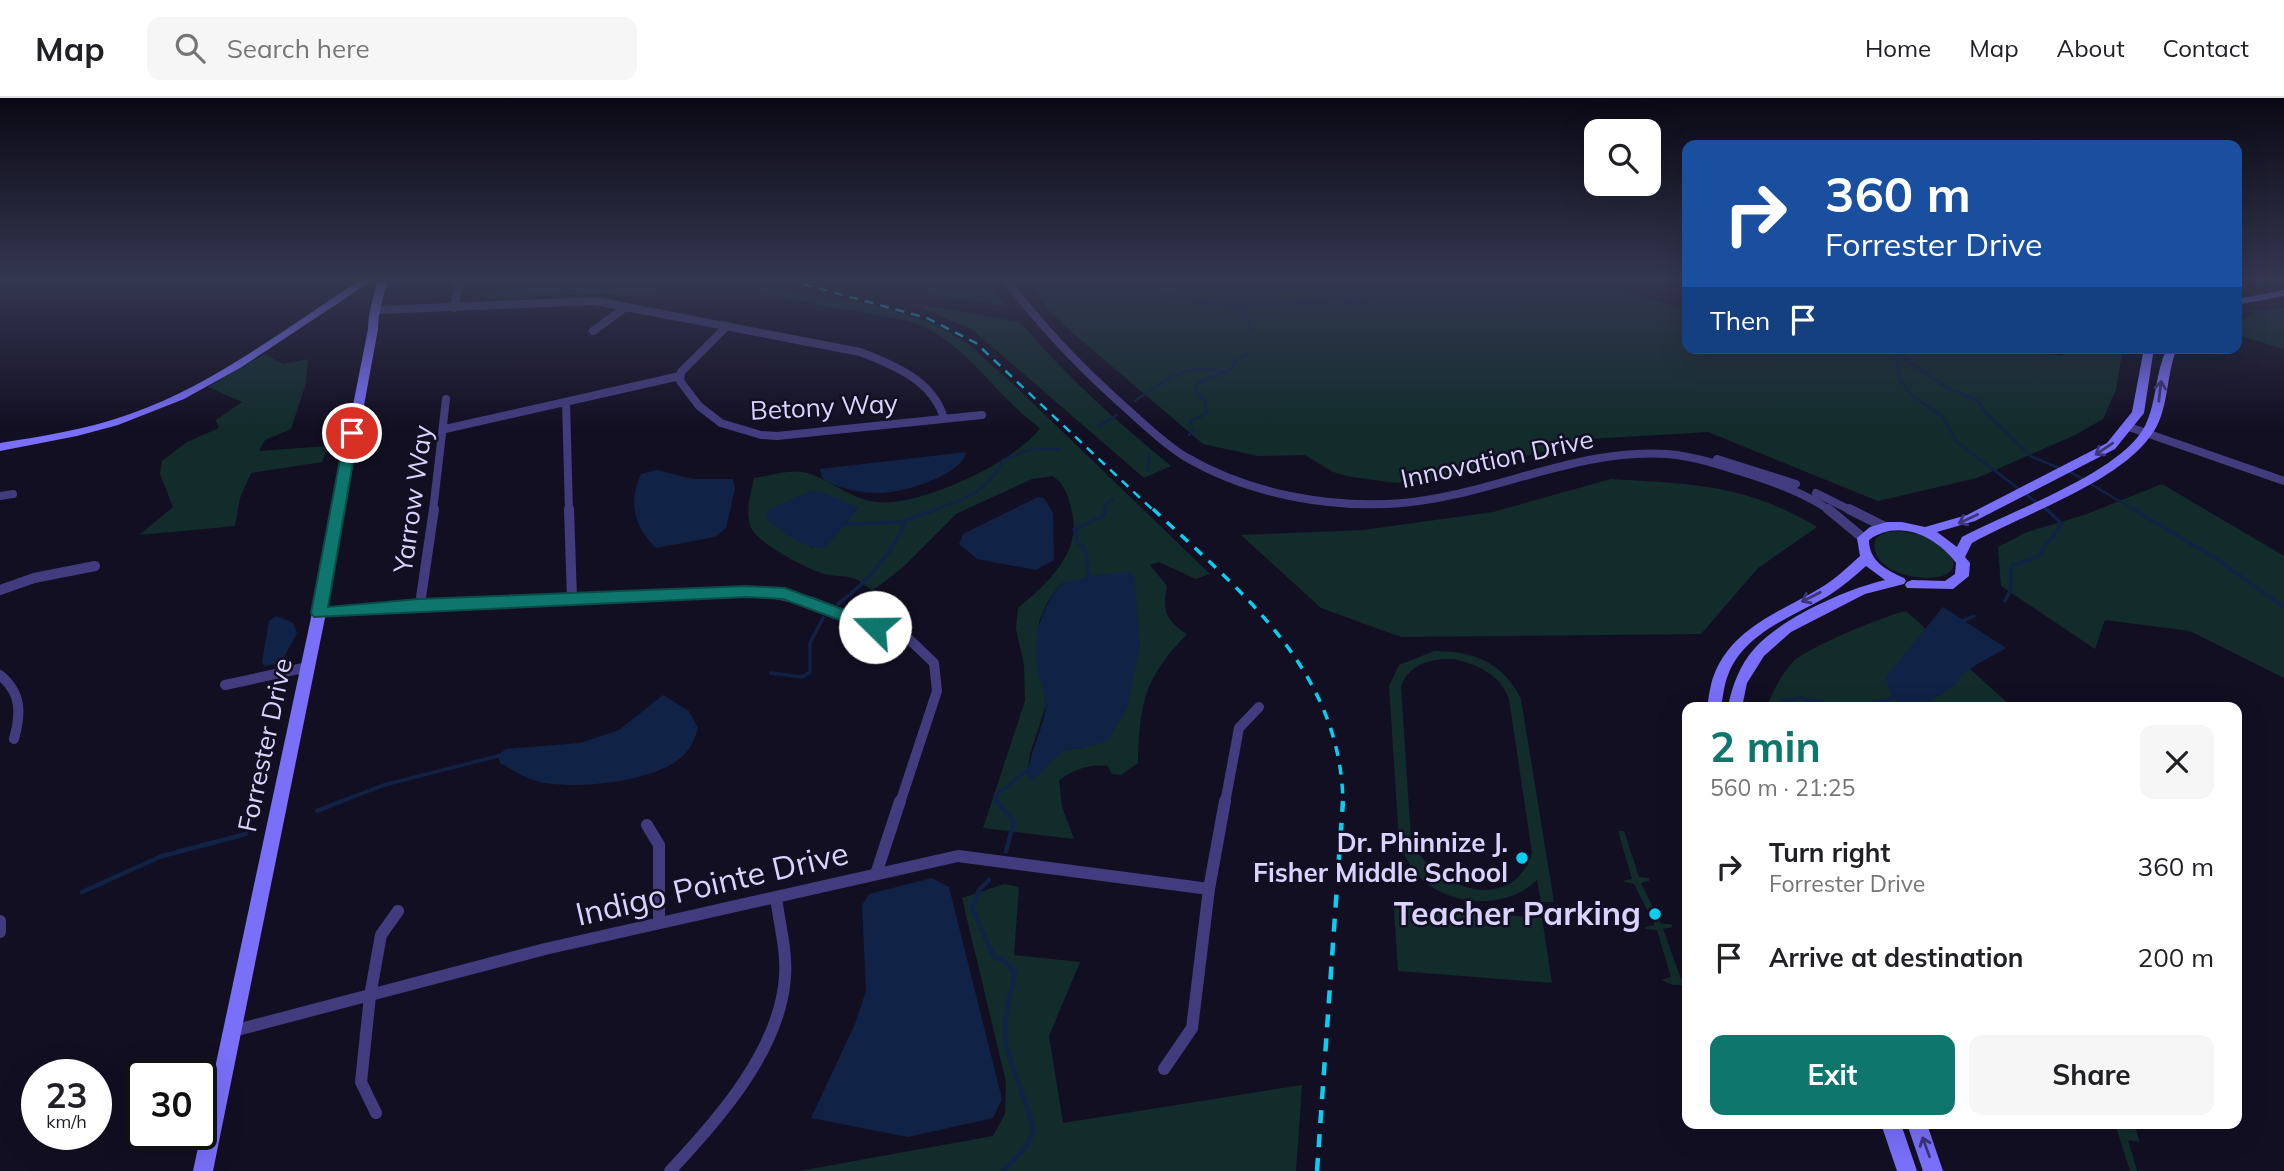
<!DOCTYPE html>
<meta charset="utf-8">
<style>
:root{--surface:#fff;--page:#f6f6f6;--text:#202124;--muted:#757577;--line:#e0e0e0;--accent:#0f766e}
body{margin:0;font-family:Mulish,sans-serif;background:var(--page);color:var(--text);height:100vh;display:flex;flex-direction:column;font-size:26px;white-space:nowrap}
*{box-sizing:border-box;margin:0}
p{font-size:23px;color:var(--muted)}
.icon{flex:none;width:38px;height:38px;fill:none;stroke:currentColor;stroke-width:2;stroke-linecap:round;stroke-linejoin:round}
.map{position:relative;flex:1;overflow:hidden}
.drawer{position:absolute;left:1682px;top:604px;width:560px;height:427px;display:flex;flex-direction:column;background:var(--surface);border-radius:14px;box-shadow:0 7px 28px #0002}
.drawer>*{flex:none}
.guide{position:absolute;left:1682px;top:42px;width:560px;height:214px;border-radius:14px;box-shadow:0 7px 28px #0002;background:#1a4fa0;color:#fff;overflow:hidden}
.fabs{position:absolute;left:1584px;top:21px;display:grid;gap:14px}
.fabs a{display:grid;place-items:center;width:77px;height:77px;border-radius:14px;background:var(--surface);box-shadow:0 7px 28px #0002;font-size:35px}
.speed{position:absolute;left:21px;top:961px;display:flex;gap:14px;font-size:35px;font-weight:700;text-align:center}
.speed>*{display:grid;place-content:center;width:91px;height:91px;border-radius:50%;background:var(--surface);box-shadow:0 7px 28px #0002;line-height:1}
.speed small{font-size:18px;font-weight:400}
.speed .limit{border:4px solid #111;border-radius:10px;background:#fff;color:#111}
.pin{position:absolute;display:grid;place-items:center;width:60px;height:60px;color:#fff;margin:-30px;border:4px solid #fff;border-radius:50%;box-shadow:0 2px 7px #0007}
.me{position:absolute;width:77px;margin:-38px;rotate:292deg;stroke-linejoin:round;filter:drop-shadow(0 0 5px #0008)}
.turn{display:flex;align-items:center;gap:24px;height:147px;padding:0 28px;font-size:32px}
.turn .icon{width:91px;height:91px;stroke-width:2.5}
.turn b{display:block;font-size:49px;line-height:60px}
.then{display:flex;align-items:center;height:66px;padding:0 28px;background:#0003;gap:14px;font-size:26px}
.round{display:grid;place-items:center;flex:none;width:74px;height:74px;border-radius:14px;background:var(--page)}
.overview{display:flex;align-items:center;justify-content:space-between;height:119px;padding:0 28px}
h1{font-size:42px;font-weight:700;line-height:52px;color:var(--accent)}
.action{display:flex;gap:14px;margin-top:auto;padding:14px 28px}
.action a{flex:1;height:80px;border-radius:14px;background:var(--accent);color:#fff;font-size:28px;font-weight:700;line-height:80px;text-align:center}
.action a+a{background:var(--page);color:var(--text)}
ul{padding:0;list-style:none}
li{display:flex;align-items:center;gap:21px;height:91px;padding:0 28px}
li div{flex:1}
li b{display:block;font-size:26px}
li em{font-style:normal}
header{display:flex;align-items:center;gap:42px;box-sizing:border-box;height:98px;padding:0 35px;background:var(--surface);border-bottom:2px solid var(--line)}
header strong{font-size:33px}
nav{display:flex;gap:38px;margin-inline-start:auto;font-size:24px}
.search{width:490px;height:63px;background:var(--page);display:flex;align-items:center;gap:18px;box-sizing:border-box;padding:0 24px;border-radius:14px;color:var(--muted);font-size:26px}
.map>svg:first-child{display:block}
</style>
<header>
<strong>Map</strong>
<div class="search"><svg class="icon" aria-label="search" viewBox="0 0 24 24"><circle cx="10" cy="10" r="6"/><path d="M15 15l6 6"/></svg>Search here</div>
<nav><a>Home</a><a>Map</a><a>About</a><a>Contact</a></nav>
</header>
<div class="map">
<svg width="2284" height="1073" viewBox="0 0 2284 1073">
<rect width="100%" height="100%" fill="#130f23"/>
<path fill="#122c2c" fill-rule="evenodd" d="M648 180C690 180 741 173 780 192L861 204 897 213 935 226 967 245 1012 285 1210 476 1196 481 1159 464 1150 467 1167 488C1162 513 1166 523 1187 536 1144 581 1140 604 1138 665L1121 677 1112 676 1108 668C1088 666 1076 671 1059 682L1062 709 1074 741 983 730 1025 603 1024 567 1016 531 1018 510C1048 485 1084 453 1071 410 1067 396 1065 387 1053 378L1032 381 956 416 902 470 872 493C853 476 853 480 829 477 812 474 763 448 753 433 743 418 751 396 754 380 769 378 793 370 807 375 832 382 849 401 877 404 919 409 1016 364 1040 330 994 298 962 236 904 222L689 183 658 196 555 197 490 202 479 195 549 187 636 185ZM790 404 813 451 767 412ZM1134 478 1135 512 1084 650 1063 652 1027 677 1030 656 1046 607 1039 524 1047 505 1060 486Z
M822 180H989L1004 208Z
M1024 180H1581L1687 212V250H1991L2063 258 2060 250H2123L2116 292 2103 321 2075 337 1977 380 1878 403 1708 334 1590 341 1442 381 1397 385 1352 379 1333 374 1305 357 1258 358 1203 346 1068 231 1048 212Z
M910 205 1020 224C1066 278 1116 323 1171 368L1144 380 973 232Z
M2284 210V251L2237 237V225L2256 214Z
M264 256 283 266 308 261 306 285 291 331 265 342 259 353 328 348 322 364 251 375 240 400 235 428 139 437 173 409 160 376 162 363 187 344 219 330 216 322 242 304 208 289Z
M1611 381C1693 386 1745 386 1817 429L1758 470 1701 536 1401 539 1321 510 1241 437 1363 432 1493 414Z
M2162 386 2284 458V580L2190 533 2105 522 2095 551 2001 488 1998 449 2027 434 2084 417Z
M1900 433C1917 435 1937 440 1948 454 1980 494 1860 486 1876 440L1886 434Z
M1906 513 2012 609H1768C1770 596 1785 571 1795 562 1812 548 1883 518 1906 513Z
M1434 553C1472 552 1504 565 1521 601L1554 804H1541L1537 782C1507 811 1451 810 1421 780 1410 770 1404 756 1399 742L1389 588 1399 567ZM1454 561C1479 567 1499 576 1509 601L1532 755C1513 819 1431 790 1411 742L1401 588C1410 565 1432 560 1454 561Z
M1618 733H1624L1639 779 1649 780V783L1641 785 1661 826H1671L1673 829 1663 831 1681 881 1687 882V887H1673L1661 882 1671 879 1657 832 1645 831V829L1655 827 1634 786 1623 783 1632 781Z
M1004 786 1019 789 1014 857 1080 864 1049 938 1063 1025 1302 987 1296 1073H799L993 1038 1005 1016 1006 984 962 800Z
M1394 809 1542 820 1552 885 1398 873Z
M2115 1026H2134L2140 1044 2128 1042 2137 1073H2130Z"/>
<path fill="#102245" d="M966 354C962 378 902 395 880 395 861 395 837 391 822 380L820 371Z
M657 372 693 381H733L735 391 726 430 715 439 656 450C634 428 628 406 641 376Z
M811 393 821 394 859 410 825 450C803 451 784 435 767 422V412Z
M1038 399 1044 400 1053 415 1054 462 1036 472 977 461 959 446 963 436Z
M1130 474 1134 477 1140 547 1127 610 1108 642 1084 650 1063 652 1032 684 1027 677C1030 654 1043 631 1046 609 1047 600 1041 586 1039 577 1030 543 1040 514 1060 486L1094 477Z
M1943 509 2006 550C1993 558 1979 564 1967 573 1960 577 1958 585 1952 589 1925 609 1894 621 1886 579Z
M276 518 293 525 297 535 281 565 264 568 262 564 269 523Z
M663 597 689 613 698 630C694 643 690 653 678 662 649 684 575 692 540 684 525 681 513 672 500 665L498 657 506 651 580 645 619 632Z
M932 780 949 789 1002 1001 993 1020 908 1039 811 1020 855 926 866 893 862 807 869 796Z"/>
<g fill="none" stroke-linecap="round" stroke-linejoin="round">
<path stroke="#102245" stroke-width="2.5" d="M887 180H911
M939 180H947
M1033 183 1130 184 1158 195 1235 210 1339 201 1367 204 1373 183 1377 180
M500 203 593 190 683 186 699 180
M1244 210 1250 233
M2247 213 2284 218
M1895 250 1901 283 1910 296 1943 319 1957 344 2048 413
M1990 250 2033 254 2060 250
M1896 255 1946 289 1978 303 1986 315 2032 359 2074 376 2136 413
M1135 303C1163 283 1188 263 1223 274
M1099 328 1117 317
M1189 337 1193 333 1190 323 1207 315 1204 301 1196 295 1195 286 1232 271 1236 262 1248 256
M1148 372 1149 357
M932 413C964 401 987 395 1003 362L1029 352 1060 351
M1105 413 1106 406 1113 401"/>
<path stroke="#102245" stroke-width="3.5" d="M2133 411 2215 460 2284 509
M846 426 903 424
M1089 482 1086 453 1077 444 1074 431 1104 418 1105 411
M2005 503 2011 491V468L2037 459 2062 426 2046 411
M838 506C868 483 892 457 906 422L937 411
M1962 523 1974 518
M771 575 802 579 810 574V545L823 520
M1779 609 1783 603 1801 600 1840 609
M1858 609 1896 599
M337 705 384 687 502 657
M997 705 995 698 1030 670"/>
<path stroke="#102245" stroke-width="4.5" d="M996 703 1014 724 1006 753
M317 713 342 703
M989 782 979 792 972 810 992 855 997 861H1003L1015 875C1011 897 1002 923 1006 946 1009 965 1035 1023 1033 1034 1029 1049 1013 1062 1003 1073
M82 794 162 758 246 736"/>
<path stroke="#423c7f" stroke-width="8" d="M1005 180C1041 229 1082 271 1127 311 1145 327 1163 345 1184 358 1248 396 1330 411 1403 405 1493 397 1576 350 1667 356 1692 358 1716 366 1739 373 1771 383 1803 394 1831 413
M454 210 460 180
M379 212 595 203 860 254C894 267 934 283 944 321
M727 228 681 274 680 283 699 308 721 325 761 337 777 338 982 317
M593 233 626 209
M566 304 569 413
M2129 329 2284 383
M445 331 680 278
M1717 361 1796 386
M1816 395 1852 413
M0 398 13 396
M433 413 446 301"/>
<path stroke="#423c7f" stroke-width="10" d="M569 411 572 501
M1828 411 1863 440
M1849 411 1883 428
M0 492 34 480 95 468
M420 506 434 411
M319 515 420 506 767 494 812 504 910 542 934 565 937 593 900 705
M0 577C22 595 21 616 14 641
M225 587 308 569
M1225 705 1239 630 1259 609"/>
<path stroke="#423c7f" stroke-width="12" d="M647 727 659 747V825
M876 776 900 703
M0 823V834
M233 933 545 851 958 758 1209 791
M1164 971 1192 930 1209 791 1225 703
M376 1015 361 984 370 898 381 837 398 813
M670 1073C718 1022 780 952 785 879 787 852 779 825 776 799"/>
<path fill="#796ff8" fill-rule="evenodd" d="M364 180H376L240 270 184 301 118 327 77 338 0 353V345C44 338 88 331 130 316 215 286 288 228 364 180Z
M378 180H388C384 199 378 213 378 231L326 515 213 1073H193L312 515 368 231C368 213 374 199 378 180Z
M2284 192V198L2236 207V201Z
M2144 250H2154L2144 315 2115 351 1975 423 1937 434 1957 449 1962 439C2010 413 2121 375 2145 328 2157 304 2155 275 2167 250H2177C2166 276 2169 309 2154 333 2122 384 2025 415 1972 445L1965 459 1970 465 1969 478 1953 491 1907 490 1905 487 1907 484 1912 482 1945 483 1955 476 1956 465C1937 439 1899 420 1869 442 1869 463 1886 472 1904 480L1906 483 1904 486 1865 496 1791 534 1764 558 1747 585 1742 609H1728C1732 588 1740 566 1755 550 1782 520 1846 491 1885 482L1866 468C1854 479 1842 489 1828 498 1792 519 1744 535 1728 577 1724 587 1723 599 1721 609H1707C1709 599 1710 587 1714 577 1732 531 1777 515 1817 492 1833 483 1846 471 1860 458L1857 440 1870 429 1887 424H1902L1925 429 1967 417 2107 345 2132 314Z
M1881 1026H1901L1917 1073H1897Z
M1907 1026H1927L1943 1073H1923Z"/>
<path stroke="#0ccdf0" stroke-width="2.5" stroke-dasharray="9 7" stroke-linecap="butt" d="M788 180 813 184
M803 186 927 220 976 245 1154 413"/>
<path stroke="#0ccdf0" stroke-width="3.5" stroke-dasharray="10 9" stroke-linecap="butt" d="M1153 411C1241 494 1341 572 1343 705"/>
<path stroke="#0ccdf0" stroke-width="4.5" stroke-dasharray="13 11" stroke-linecap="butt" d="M1317 1073 1343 703"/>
</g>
<defs><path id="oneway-shaft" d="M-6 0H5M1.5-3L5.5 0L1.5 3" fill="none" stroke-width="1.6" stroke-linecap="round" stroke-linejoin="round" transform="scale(1.75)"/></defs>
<g stroke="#3c3578">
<use href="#oneway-shaft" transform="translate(2160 293) rotate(-83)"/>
<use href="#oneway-shaft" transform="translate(2104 351) rotate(146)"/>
<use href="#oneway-shaft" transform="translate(1968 421) rotate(155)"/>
<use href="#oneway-shaft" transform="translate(1811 499) rotate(153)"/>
<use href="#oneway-shaft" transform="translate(1926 1049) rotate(-110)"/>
</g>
<linearGradient id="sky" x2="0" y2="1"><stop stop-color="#0a0813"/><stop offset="0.55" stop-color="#333750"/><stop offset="1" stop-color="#333750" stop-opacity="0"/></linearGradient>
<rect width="2284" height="330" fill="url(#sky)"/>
<path fill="#0f766e" stroke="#0a4d48" stroke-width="2" d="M352 331 358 335 328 509 419 501 746 488 785 490 880 525 883 529 875 535 783 501 746 499 314 519 311 515 345 335Z"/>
<g fill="#0ccdf0" stroke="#130f23" stroke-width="2.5">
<circle cx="1522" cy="760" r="7"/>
<circle cx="1655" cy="816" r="7"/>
</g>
<g text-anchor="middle" stroke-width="5" stroke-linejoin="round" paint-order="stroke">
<g font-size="26" fill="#dad3fd" stroke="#130f23">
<text transform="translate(824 309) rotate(-3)" y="9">Betony Way</text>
<text transform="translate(1497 361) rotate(-12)" y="9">Innovation Drive</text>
<text transform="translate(413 401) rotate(-82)" y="9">Yarrow Way</text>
<text transform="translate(265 647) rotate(-78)" y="9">Forrester Drive</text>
</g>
<g font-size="26" font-weight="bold" fill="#dad3fd" stroke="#130f23" text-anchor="end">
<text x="1508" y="754">Dr. Phinnize J.<tspan x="1508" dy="30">Fisher Middle School</tspan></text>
</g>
<g font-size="32" fill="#dad3fd" stroke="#130f23">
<text transform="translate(712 786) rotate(-13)" y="11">Indigo Pointe Drive</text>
</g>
<g font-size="32" font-weight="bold" fill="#dad3fd" stroke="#130f23" text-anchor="end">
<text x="1641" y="827">Teacher Parking</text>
</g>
</g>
</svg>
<div class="fabs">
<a><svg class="icon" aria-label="search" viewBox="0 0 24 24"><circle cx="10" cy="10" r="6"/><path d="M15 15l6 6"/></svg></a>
</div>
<div class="speed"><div>23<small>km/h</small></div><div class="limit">30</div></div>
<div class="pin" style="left:352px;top:335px;background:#d93025"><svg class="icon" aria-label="arrive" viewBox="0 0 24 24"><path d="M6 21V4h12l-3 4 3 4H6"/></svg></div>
<svg class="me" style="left:875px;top:529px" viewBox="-20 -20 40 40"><circle r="19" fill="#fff"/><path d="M0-13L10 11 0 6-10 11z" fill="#0f766e"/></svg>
<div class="guide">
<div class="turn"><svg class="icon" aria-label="right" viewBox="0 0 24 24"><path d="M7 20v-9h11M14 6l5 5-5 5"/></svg><div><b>360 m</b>Forrester Drive</div></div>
<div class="then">Then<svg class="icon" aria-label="arrive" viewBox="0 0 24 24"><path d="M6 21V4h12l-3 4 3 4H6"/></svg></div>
</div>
<section class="drawer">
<div class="overview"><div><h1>2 min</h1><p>560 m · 21:25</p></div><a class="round"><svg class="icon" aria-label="close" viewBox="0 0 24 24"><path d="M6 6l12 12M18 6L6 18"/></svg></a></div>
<ul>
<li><svg class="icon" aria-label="right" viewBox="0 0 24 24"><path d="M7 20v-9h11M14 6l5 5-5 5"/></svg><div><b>Turn right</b><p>Forrester Drive</p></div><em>360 m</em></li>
<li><svg class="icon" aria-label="arrive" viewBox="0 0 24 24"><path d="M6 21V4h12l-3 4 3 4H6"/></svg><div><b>Arrive at destination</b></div><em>200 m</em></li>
</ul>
<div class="action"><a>Exit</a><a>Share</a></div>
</section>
</div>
